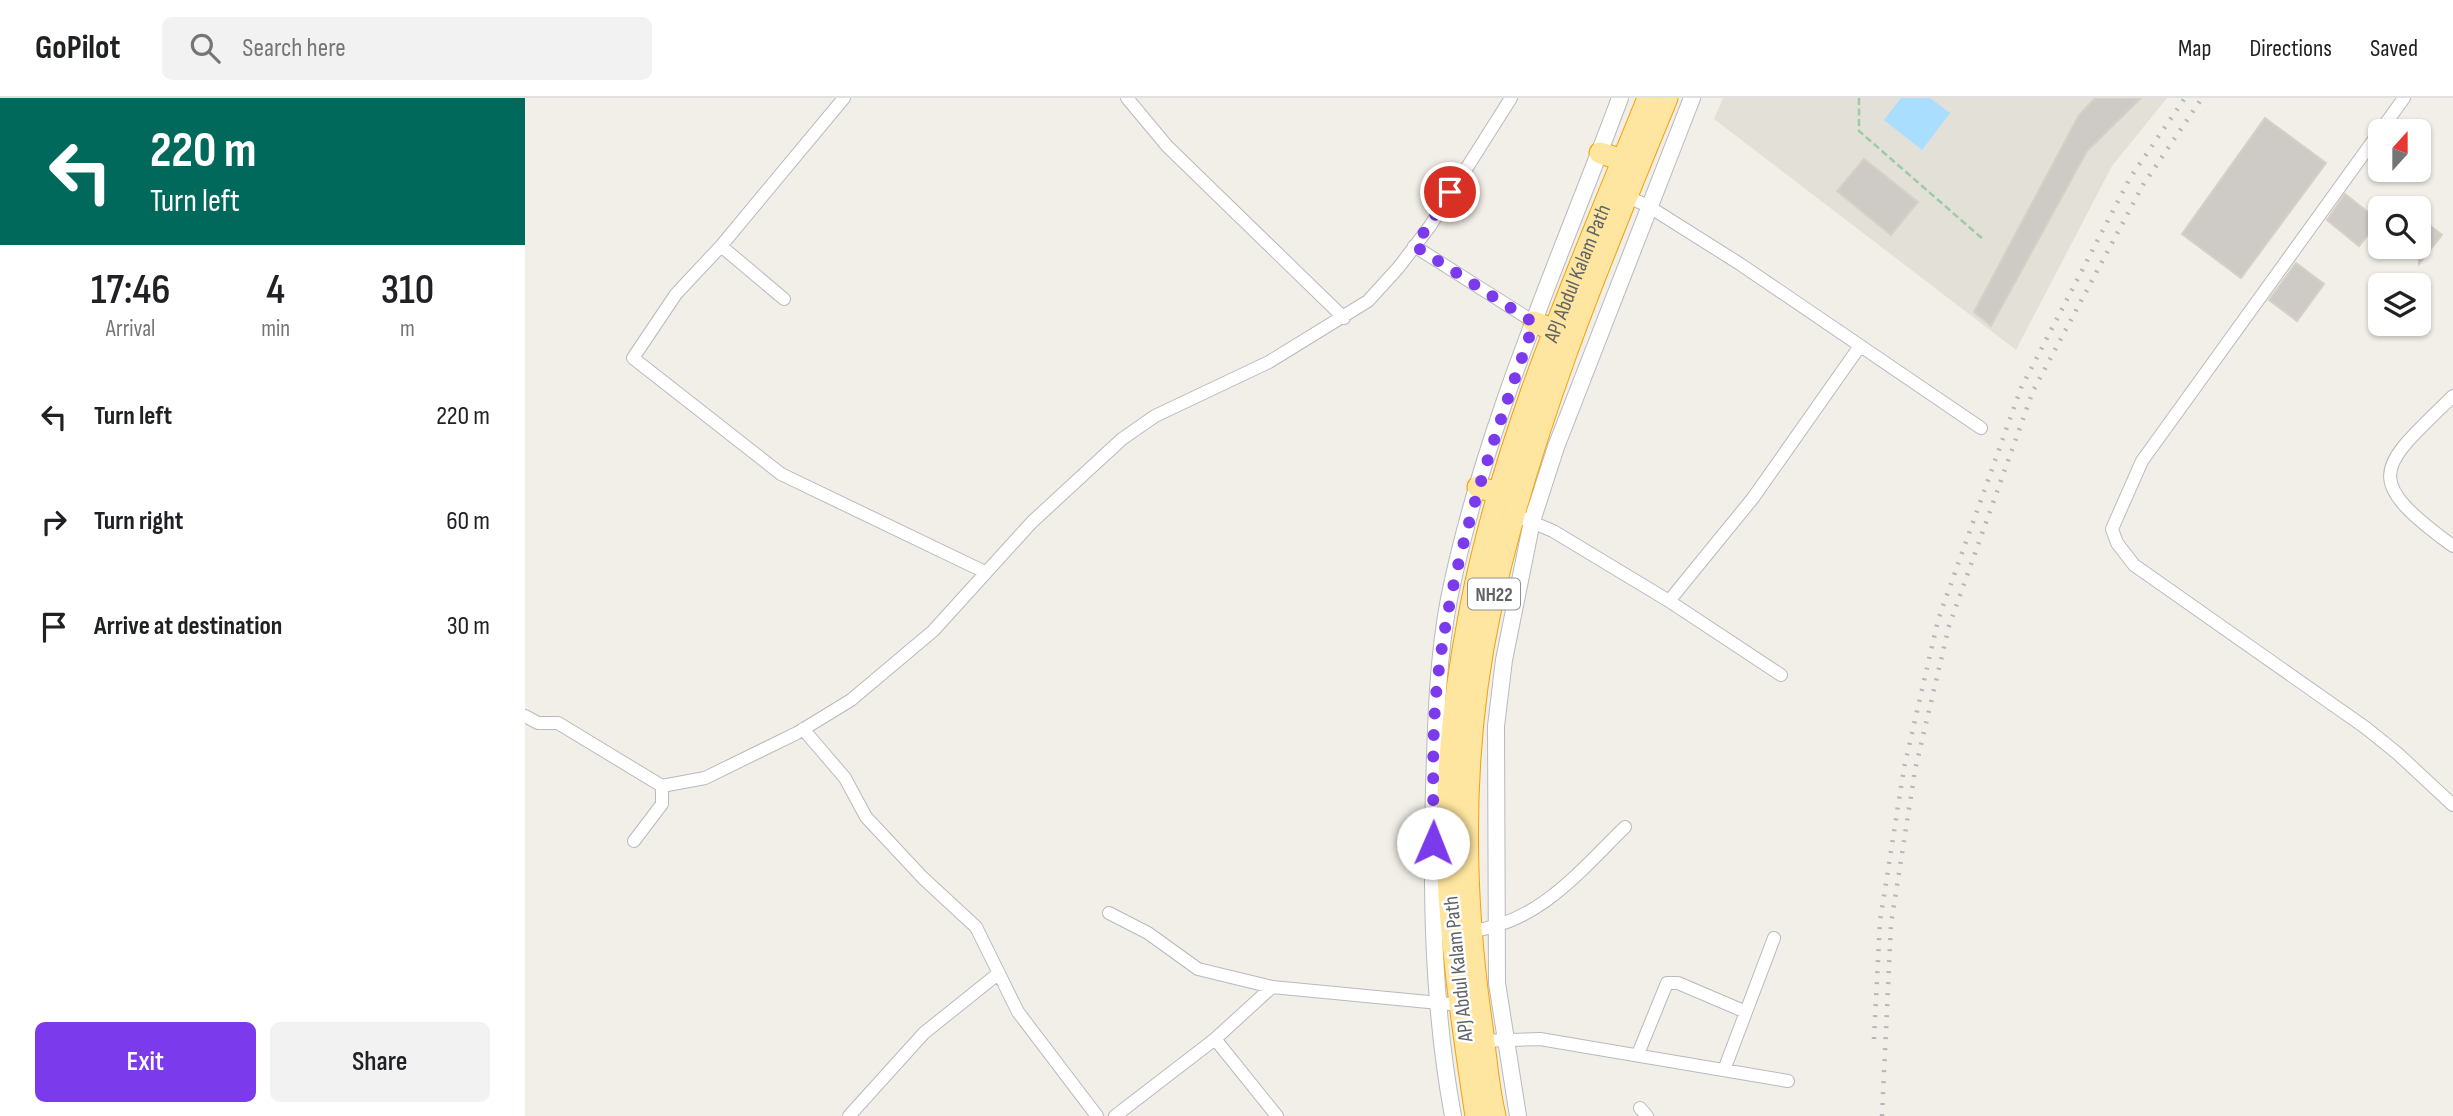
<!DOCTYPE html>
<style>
:root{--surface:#fff;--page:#f2f2f2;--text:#202124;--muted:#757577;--line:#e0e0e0;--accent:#7c3aed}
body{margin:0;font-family:"Sofia Sans Condensed",sans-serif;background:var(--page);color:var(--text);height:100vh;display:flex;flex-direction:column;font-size:26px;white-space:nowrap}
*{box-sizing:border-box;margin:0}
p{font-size:23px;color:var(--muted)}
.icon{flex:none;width:38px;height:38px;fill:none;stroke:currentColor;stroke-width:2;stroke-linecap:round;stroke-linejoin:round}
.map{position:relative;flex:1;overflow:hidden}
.panel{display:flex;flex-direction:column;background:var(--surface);width:525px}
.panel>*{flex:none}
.banner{background:#00695c;color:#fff;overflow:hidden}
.needle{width:46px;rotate:21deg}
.buttons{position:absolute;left:1843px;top:21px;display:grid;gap:14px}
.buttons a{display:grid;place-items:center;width:63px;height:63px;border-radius:10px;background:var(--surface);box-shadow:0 2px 5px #0004;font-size:35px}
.pin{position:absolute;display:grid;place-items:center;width:60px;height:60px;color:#fff;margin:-30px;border:4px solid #fff;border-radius:50%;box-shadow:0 2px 7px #0007}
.me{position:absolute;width:77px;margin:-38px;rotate:1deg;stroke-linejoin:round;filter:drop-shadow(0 0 5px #0008)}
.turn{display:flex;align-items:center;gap:24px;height:147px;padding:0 35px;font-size:32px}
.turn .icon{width:91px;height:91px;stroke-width:2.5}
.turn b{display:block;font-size:49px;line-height:60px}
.eta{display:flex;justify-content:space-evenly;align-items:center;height:119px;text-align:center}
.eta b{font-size:42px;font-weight:600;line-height:49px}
.cta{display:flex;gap:14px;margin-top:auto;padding:14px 35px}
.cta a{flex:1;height:80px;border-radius:10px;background:var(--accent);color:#fff;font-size:28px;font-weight:600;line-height:80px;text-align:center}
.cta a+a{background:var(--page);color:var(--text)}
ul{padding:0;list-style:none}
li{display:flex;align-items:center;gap:21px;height:105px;padding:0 35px}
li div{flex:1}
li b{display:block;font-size:26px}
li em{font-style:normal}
header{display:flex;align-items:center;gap:42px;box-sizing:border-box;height:98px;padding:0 35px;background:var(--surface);border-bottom:2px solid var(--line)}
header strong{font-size:33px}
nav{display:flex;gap:38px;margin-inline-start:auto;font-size:24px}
.search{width:490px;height:63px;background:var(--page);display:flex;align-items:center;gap:18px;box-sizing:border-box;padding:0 24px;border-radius:10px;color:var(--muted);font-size:26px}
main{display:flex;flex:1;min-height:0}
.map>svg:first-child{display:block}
</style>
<header>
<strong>GoPilot</strong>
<div class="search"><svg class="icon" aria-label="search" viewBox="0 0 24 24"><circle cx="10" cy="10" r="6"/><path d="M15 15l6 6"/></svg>Search here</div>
<nav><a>Map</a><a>Directions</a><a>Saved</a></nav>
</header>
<main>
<section class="panel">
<div class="banner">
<div class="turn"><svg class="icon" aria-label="left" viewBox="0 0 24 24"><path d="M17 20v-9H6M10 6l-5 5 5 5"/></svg><div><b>220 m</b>Turn left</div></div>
</div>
<div class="eta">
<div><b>17:46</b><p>Arrival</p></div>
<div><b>4</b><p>min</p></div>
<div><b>310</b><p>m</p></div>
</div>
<ul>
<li><svg class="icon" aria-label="left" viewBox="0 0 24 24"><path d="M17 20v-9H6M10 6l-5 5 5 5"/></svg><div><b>Turn left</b></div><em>220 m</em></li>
<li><svg class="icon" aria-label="right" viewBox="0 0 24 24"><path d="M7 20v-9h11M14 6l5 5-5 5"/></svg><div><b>Turn right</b></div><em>60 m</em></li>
<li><svg class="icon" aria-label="arrive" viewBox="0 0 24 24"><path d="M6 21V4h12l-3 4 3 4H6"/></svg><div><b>Arrive at destination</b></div><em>30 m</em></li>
</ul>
<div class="cta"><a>Exit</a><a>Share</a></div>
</section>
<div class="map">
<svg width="1928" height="1018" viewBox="0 0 1928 1018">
<rect width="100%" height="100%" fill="#f1efe7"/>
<path fill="#e3e0d8" d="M1198 0H1642L1587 68 1491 252 1189 21Z"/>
<path fill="#aadeff" d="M1376 0H1405L1425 15 1397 52 1359 22Z"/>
<path fill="#cecbc6" stroke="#d6d0c5" stroke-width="2" d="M1570 0H1616L1562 53 1466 228 1449 214 1554 17Z
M1740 20 1801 65 1716 180 1657 136Z
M1339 61 1393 104 1366 137 1312 93Z
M1820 96 1854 123 1834 148 1802 122Z
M1894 119 1917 137 1894 166Z
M1771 165 1799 186 1772 223 1744 202Z"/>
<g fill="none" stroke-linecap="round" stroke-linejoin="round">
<defs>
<path id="minor" d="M319 0 196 148 151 196 108 260 256 376 460 474
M602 0 642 48 819 220
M1879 0 1617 363 1587 431 1592 445 1609 467 1841 630 1872 655 1928 707
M1103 99 1123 108 1215 166 1456 330
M196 148 259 201
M889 148 1009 224
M1928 298C1856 369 1833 379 1928 448
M990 417 1028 433 1144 503 1256 577
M1144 503 1228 400 1335 248
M0 618 13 625H33L137 688 180 680 272 635 326 602 408 533 507 424 597 341 630 318 744 264 843 203 874 169 905 128 986 0
M278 631 320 680 341 719 398 780 451 829 493 914 572 1018
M109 743 137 706V688
M584 815 623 835 673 871 747 889
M946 833C1014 825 1054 774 1100 729
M690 941 752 1018
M952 943 1015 941 1263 983
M1113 956 1142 885H1153L1221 914
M1199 972 1249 840
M1115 1010 1122 1018
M324 1018 399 935 474 875
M590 1018 690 941 747 889 935 907"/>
<path id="tertiary" d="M928 1018C908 911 906 799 909 691 911 627 912 564 924 501 959 328 1034 164 1095 0
M993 1018 972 885 971 628 979 562 1007 423 1031 349 1167 0"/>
<g id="trunk">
<path d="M1075 55 1098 62"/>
<path d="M1009 224 1031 233"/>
<path d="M953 389 975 396"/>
<path id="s1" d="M951 1018C940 945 929 871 924 798 918 705 927 605 945 513 979 335 1056 167 1123 0"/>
<path d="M970 1018C963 989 961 959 957 929 937 792 936 650 965 514 1002 339 1074 165 1142 0"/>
</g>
</defs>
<use href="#minor" stroke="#b7babe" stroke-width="14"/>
<use href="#tertiary" stroke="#b7babe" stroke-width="18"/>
<use href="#trunk" stroke="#f9a000" stroke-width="23"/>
<path stroke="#9ccba8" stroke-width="2.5" stroke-dasharray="7 3.5" stroke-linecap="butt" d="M1334 0V33L1459 142"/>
<use href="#minor" stroke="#fff" stroke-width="12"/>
<use href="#tertiary" stroke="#fff" stroke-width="16"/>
<use href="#trunk" stroke="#ffe6a0" stroke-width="21"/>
<path stroke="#b6b7b8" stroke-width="4.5" stroke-dasharray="2 9" stroke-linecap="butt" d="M1349 941 1355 823 1379 670 1413 522 1496 290 1605 80 1660 0
M1357 1018 1366 826 1390 672 1424 528 1508 293 1618 87 1677 0"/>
</g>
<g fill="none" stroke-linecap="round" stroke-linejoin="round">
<path stroke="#7c3aed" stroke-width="12" stroke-dasharray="0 21.6" d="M908 745C909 690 906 633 913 579 927 456 969 341 1009 225L890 148 925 94"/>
</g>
<g text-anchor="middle" stroke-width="5" stroke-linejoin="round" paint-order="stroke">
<rect fill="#fff" stroke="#8e9295" stroke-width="2" x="943" y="480.5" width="52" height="31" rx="5"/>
<g font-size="19" font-weight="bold" fill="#5e6368">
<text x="969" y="503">NH22</text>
</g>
<g font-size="21" fill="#5e6368" stroke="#fff">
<text dy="7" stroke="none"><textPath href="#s1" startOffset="863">APJ Abdul Kalam Path</textPath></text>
<text transform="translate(933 871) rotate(-96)" y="7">APJ Abdul Kalam Path</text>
</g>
</g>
</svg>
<div class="buttons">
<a><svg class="needle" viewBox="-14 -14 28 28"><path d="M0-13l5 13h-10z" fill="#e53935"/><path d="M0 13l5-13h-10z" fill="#757577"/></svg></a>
<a><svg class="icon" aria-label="search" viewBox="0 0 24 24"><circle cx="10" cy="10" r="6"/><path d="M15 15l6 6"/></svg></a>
<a><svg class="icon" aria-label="layers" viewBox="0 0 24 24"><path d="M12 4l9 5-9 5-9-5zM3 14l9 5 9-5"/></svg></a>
</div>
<div class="pin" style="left:925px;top:94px;background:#d93025"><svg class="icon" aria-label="arrive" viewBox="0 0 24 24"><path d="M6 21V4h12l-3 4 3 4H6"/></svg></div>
<svg class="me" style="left:908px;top:745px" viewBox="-20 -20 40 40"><circle r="19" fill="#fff"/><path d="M0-13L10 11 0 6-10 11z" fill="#7c3aed"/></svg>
</div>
</main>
